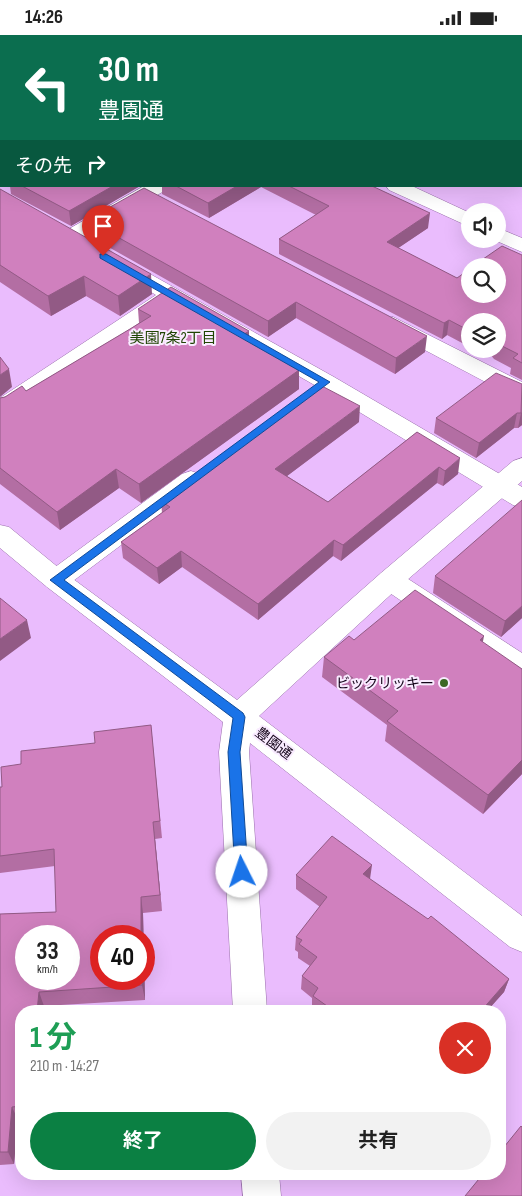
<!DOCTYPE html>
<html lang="ja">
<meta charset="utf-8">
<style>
:root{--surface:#fff;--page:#f2f2f2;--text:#222;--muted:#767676;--accent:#0b8043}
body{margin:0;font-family:"Sofia Sans Condensed","Noto Sans JP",sans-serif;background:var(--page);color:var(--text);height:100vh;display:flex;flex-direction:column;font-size:19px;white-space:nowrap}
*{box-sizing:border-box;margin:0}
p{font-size:16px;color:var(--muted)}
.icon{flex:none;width:28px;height:28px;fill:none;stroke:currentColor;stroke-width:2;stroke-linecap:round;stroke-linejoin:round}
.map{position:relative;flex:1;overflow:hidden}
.panel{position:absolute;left:15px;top:970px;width:491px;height:175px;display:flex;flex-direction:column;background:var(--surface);border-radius:20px;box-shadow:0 5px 20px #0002}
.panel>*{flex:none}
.hud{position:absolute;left:0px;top:0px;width:522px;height:152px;box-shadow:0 5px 20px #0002;background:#0b6e4f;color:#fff;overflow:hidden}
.controls{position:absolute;left:461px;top:168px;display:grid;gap:10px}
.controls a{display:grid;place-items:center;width:45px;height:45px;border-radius:50%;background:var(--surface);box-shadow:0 5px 20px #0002;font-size:25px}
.speed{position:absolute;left:15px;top:890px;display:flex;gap:10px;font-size:25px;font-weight:700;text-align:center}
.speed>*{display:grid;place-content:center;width:65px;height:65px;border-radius:50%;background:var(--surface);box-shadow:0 5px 20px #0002;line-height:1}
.speed small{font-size:12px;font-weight:400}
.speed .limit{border:8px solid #d22;background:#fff;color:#111}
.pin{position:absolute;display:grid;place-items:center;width:42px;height:42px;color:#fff;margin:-51px -21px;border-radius:50% 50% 50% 0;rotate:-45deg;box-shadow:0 0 5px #0007}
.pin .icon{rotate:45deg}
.me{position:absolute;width:55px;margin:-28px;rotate:356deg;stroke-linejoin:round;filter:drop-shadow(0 0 4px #0008)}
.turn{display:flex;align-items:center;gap:18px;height:105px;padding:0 15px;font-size:22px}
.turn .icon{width:65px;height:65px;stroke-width:2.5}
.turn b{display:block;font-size:35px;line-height:42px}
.then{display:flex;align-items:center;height:48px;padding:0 15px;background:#0003;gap:10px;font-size:19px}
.round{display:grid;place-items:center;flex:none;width:52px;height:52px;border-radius:26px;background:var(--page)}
.overview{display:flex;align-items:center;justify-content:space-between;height:85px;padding:0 15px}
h1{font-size:30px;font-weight:700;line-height:38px;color:#1e9e55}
.action{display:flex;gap:10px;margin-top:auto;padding:10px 15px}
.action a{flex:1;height:58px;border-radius:30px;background:var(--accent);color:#fff;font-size:20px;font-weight:700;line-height:58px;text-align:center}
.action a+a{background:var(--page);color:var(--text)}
.status{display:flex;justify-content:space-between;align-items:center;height:35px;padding:0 25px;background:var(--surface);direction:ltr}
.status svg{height:14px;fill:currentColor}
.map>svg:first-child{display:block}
</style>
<div class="status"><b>14:26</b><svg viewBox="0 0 49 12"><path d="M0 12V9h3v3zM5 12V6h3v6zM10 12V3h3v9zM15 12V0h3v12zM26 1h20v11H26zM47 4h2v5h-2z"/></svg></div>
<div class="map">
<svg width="522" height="1161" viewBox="0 0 522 1161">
<rect width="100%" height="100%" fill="#eabcfd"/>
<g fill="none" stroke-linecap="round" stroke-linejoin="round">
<defs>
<path id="street" d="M60 0H79V1H61Z
M144 151H169L166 155 76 206 69 208 62 206 59 202 62 198Z
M386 151H412L470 178V192L389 155Z
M498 193 522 203V217L492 204H498Z
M118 223 125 225 334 342 522 452V473L513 470 318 352 172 269 8 379 0 382V363L156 260 111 233 108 229 111 225Z
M393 282 522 347V365L514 362 385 294 382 289 385 284Z
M191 436 200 439 203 445 200 451 65 552 56 555 47 552 43 545 47 538 182 439Z
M390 535 399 538 522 618V644L512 641 381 552 377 545 381 538Z"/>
<path id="secondary" d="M522 423V446L399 552 259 681 522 881V917L510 912 250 708 249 717 267 976H233L219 717 223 687 47 552 0 513V490L9 492 65 538 237 665 381 538 513 426Z
M241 1139H279L281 1161H243Z"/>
</defs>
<use href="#street" stroke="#9a70ac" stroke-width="1"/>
<use href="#secondary" stroke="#9a70ac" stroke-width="1"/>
<use href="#street" fill="#fff" fill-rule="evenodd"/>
<use href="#secondary" fill="#fff" fill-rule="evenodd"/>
</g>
<path fill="#b36ea3" d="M0 0 1 1V131L0 130Z
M10 151H140L71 191 11 159Z
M162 151H372L428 193 398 213 457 243 522 220V345L510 339 511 333 494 324 486 314H498V286H470V304L464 309 447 300 442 304 279 219V204L316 180 261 152 209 183 162 159Z
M0 154 152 259 120 281 86 261 51 281 0 247Z
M87 185 425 317 395 339 296 283 268 302 89 201Z
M138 274 249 306 299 335V354L141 468 119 453 60 495 0 449V363L26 356 130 294 139 288Z
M522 349V390L518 393H514L476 423 434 398 436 383Z
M359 387 287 441 328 467 417 397 458 439 443 451 437 448 341 526 333 521 258 585 182 532 159 549 123 523 121 507 162 478 161 466Z
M435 541 522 583 501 602 433 558Z
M354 605 483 608 522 634V739L483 779 385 706 387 690 322 642 324 622Z
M151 690 162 803 155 804 162 876 143 878 145 965 44 971 43 976H21V1085H18L14 1129 0 1130V879L56 877 55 831 0 838V752H2L21 729 95 708Z
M296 840 370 844 509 944 504 957 487 976H315L312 973V963L301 954 302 941 310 931 298 923V917L295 915 296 902 320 872 296 854Z"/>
<path fill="#925a85" d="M113 151H140L71 191 69 176Z
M237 151H261V152L209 183 208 168Z
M430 178 428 193 385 222 387 207Z
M151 239 152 259 120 281 118 261Z
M84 241 86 261 51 281 48 261Z
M296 267V283L268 302V286Z
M449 285 447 300 442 304 444 288Z
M470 291V304L464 309 466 294Z
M249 296V315L241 301Z
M427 301 425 317 395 339 396 323Z
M9 334 12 352 0 362V340Z
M299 335V354L141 468 139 449Z
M360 371 359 387 275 450V434Z
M522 377V390L518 393 521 378Z
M517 378 514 393 476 423 479 408Z
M460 423 458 439 443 451 445 436Z
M439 432 437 448 341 526 343 510Z
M116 434 119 453 60 495 57 477Z
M334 505 333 521 258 585V569Z
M181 516 182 532 159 549 157 533Z
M522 571V583L501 602 505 586Z
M27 585 31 603 0 626V604Z
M484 601 480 622V605Z
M522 725V739L483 779 488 760Z
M153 787 155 804 162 876 160 860Z
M372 830 370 844 363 839Z
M141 862 143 878 145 965 142 950V944H144V901H141Z
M509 944 504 957 487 976H481Z
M39 957 44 971 43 976H37Z
M12 1072 18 1085 14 1129 8 1117Z"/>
<path fill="#d080be" stroke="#925a85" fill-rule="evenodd" d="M0 0H53L55 1H1V117H0Z
M22 151H113L69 176Z
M176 151H237L208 168Z
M289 151H372L430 178 387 207 457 243 470 234V259H498V231H473L502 211 522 220V328L513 323 518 319 498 309V286H479L478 285 476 286H470V291L466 294 449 285 444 288 279 204 329 171Z
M144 153 427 301 396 323 296 267 268 286 87 185Z
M0 154 151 239 118 261 84 241 48 261 0 230Z
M171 252 249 296 241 301 299 335 139 449 116 434 57 477 0 433V363L5 362 22 351 26 356 130 294 151 281 138 274Z
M0 322 9 334 0 340Z
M496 338 522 349 521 378H517L479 408 436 383Z
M320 350 360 371 275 434 328 467 417 397 460 423 445 436 439 432 343 510 334 505 258 569 181 516 157 533 121 507 170 472 161 466Z
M522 465V571L505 586 435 541Z
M415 555 484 601 480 605 522 634V725L488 760 387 686 398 676 324 622 349 601 354 605Z
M0 563 27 585 0 604Z
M151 690 160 786 153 787 160 860 141 862V901H101V944H142V950L39 957 37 976H21V1071L12 1072 8 1117H0V879L56 877 54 814 0 821V752H2L1 732 21 729V716L95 708 94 697ZM26 901H69V944H26Z
M332 801 372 830 363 839 428 884 431 881 509 944 481 976H334L313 961 318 953 302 941 317 922 299 909 302 905 296 902 327 862 296 840Z
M521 1091 522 1092V1161H465L483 1139H500V1117Z"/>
<path fill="#1a73e8" stroke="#114b97" d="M100 219H106L330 347 64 545 243 678 245 682 240 717 248 837 246 841 242 843 237 841 235 837 228 717 233 683 50 545 319 347 100 223Z"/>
<circle fill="#3c6724" stroke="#f9ebff" stroke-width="2" cx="444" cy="648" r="5"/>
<g text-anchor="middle" stroke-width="4" stroke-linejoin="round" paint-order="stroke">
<g font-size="14" fill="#14051a" stroke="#f9ebff" text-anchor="end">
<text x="434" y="653">ビックリッキー</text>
</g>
<g font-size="14" fill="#14051a" stroke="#f9ebff">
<text transform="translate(274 708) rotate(37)" y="5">豊園通</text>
</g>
<g font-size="15" fill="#1f4503" stroke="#f9ebff">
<text x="173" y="308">美園7条2丁目</text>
</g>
</g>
</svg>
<div class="controls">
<a><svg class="icon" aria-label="sound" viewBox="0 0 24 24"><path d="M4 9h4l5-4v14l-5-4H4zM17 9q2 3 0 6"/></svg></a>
<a><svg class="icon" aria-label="search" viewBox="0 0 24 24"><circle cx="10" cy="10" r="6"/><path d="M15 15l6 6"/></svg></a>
<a><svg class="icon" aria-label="layers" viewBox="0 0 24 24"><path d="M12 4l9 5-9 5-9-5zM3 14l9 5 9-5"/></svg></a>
</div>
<div class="speed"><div>33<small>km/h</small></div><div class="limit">40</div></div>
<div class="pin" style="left:103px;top:221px;background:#d93025"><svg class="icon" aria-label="arrive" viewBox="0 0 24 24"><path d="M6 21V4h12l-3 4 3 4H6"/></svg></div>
<svg class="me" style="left:242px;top:837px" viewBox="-20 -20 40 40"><circle r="19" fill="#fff"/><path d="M0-13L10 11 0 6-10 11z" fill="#1a73e8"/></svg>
<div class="hud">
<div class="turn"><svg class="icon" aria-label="left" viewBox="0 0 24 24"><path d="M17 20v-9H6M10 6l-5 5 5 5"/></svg><div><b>30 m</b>豊園通</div></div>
<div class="then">その先<svg class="icon" aria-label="right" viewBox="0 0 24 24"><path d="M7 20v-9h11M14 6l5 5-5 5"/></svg></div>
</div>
<section class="panel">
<div class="overview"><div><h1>1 分</h1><p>210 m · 14:27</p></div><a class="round" style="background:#d93025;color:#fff"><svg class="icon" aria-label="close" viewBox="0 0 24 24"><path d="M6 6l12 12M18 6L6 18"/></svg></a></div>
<div class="action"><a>終了</a><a>共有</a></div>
</section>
</div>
